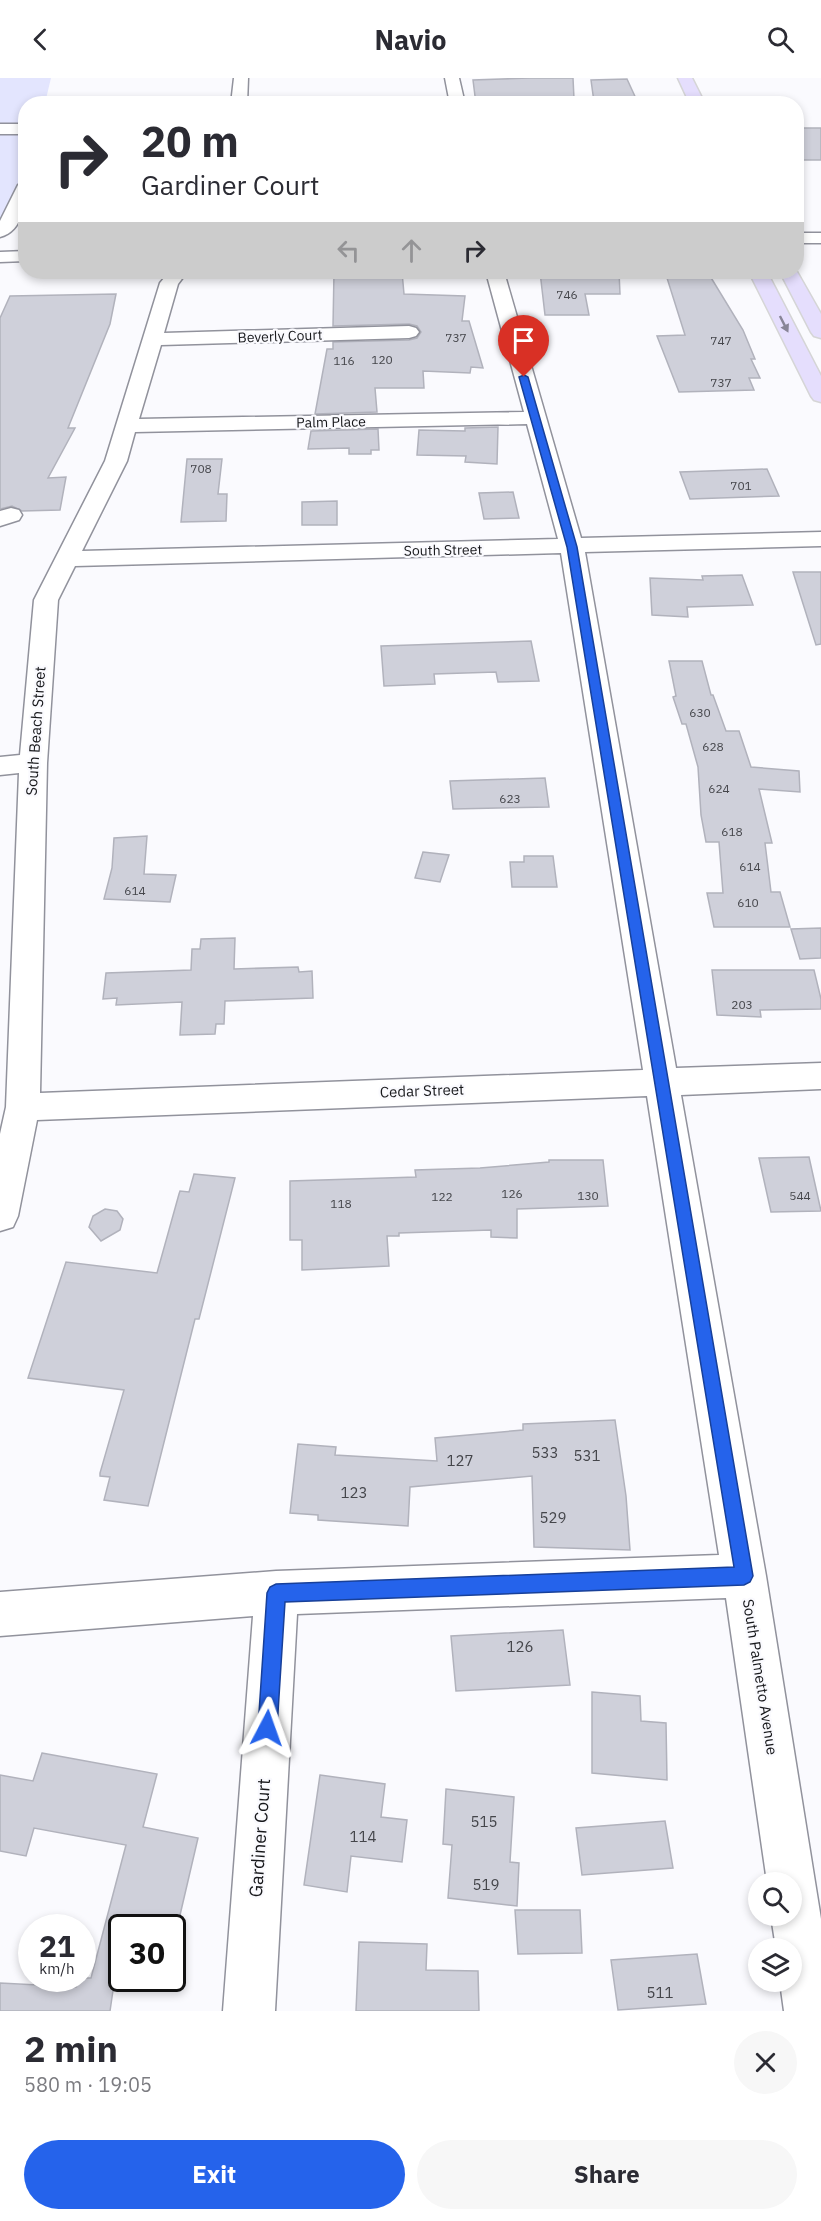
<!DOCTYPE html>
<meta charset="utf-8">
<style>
:root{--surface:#fff;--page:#f7f7f7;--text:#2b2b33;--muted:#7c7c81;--accent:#2563eb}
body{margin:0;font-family:"IBM Plex Sans",sans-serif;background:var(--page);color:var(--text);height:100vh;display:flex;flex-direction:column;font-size:22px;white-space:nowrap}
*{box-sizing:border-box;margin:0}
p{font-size:20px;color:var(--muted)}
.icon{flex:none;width:33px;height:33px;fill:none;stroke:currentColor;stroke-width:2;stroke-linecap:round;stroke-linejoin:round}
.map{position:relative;height:1933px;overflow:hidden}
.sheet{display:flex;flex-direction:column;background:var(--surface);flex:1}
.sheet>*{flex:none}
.hud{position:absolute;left:18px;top:18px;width:786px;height:183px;border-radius:24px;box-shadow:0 3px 9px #0003;background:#fff;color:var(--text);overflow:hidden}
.buttons{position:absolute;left:748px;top:1794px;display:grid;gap:12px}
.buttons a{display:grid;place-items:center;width:54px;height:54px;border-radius:50%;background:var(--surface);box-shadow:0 3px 9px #0003;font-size:30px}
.speed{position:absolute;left:18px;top:1836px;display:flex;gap:12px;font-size:30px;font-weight:700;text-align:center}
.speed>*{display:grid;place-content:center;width:78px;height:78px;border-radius:50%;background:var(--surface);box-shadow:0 3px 9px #0003;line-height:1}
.speed small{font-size:15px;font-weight:400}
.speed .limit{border:3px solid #111;border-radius:9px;background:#fff;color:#111}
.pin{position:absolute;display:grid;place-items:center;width:51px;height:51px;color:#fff;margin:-62px -26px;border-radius:50% 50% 50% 0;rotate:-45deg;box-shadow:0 0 6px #0007}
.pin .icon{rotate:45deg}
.me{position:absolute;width:66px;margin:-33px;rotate:4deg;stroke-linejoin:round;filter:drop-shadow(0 0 4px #0008)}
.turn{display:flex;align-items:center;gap:21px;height:126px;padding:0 24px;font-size:27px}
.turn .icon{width:78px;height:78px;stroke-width:2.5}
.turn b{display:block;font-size:42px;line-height:51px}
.lanes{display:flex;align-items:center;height:57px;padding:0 24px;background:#0003;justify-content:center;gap:30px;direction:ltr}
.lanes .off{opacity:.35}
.round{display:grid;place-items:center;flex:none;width:63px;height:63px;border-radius:32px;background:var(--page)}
.head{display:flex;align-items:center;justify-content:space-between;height:102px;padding:0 24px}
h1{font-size:36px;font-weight:700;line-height:45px}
.cta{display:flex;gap:12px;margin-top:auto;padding:12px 24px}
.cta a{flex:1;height:69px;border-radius:36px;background:var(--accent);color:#fff;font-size:24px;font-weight:700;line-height:69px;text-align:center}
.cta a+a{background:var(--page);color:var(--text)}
header{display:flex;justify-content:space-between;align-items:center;height:78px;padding:0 24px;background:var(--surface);font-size:27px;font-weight:700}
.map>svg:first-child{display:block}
</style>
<header><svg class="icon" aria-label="back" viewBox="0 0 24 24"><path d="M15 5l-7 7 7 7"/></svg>Navio<svg class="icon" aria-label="search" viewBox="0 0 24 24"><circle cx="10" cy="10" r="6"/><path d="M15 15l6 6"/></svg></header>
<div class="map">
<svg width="821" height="1933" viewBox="0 0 821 1933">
<rect width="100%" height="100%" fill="#fafafe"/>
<path fill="#e3e5fe" d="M0 0H51L45 25 26 26 25 48H0Z
M0 51H26V107L0 144Z"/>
<path fill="#cfd0da" stroke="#b1b2bc" stroke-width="1.5" d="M529 0H573L574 21H546V26H476L473 2Z
M627 1 638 25 594 24 591 2Z
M796 50H821V82H796Z
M334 194H402L404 216 465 218 462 243H469L483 290 471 289 470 295 423 293 424 310H375L377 334 315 336 327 271H333V264L409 262 417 260 421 254 417 248 409 246 333 248Z
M540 194H619L620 216H585L589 237H545Z
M710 198 743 252 755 281H751L760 300H749L754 312 679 314 657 258 685 257 667 200Z
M116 216 110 246 68 350H75L48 400 66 399 60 432 22 433 12 428 0 431V240L10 218Z
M498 349 497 386 465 384 466 378 417 377 419 352 465 353V350Z
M378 351 379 372H371V376H349V370L308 371 311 353Z
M187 381H222L218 416H227L226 443 181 444Z
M767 391 779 418 690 421 680 394Z
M513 414 519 440 484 441 479 415Z
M337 423V447H302V424Z
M793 494H821V566L816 567Z
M742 497 753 527 687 529 688 539 652 537 650 500 703 502 702 498Z
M531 563 539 603 498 604 496 594 434 596 435 606 384 608 381 568Z
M669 583H702L711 617H713L726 653H739L751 689 799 693 800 714 759 711 772 765H765L771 814H780L790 849H714L707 815H723L719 764H706L701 737 698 689 686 646H682L673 619 676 618Z
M545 700 549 729 453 731 450 703Z
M147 758 144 796 176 797 170 824 104 821 112 790 114 760Z
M423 774 449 777 440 804 415 800Z
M524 778H553L557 809H512L510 784H524Z
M821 850V880L800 881 791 851Z
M235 860 234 891 298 889 299 894 312 893 313 920 225 923 224 946H216L215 956 180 957 182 924 116 927 117 920 103 921 106 895 191 892 192 871H200L201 861Z
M712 892H814L821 921V931L760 932 761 939 717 937Z
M809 1079 821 1133 771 1134 759 1080Z
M549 1082H603L608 1128 517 1131V1160L491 1159V1152L399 1155V1158H387L389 1188 302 1192V1162H290V1103L416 1099 415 1092 480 1090 549 1084Z
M194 1096 235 1100 199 1241H195L148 1428 104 1422 110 1399 100 1398V1395L124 1312 28 1300 66 1184 157 1195 179 1116 180 1113 189 1114Z
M105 1131 117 1133 123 1141 120 1152 101 1163 89 1149 93 1138Z
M615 1342 626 1418 630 1472 534 1469 532 1398 410 1409 408 1448 318 1442V1437L290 1435 298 1366 336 1369 335 1377 437 1383 435 1360 523 1352V1346Z
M563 1552 570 1607 456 1613 451 1558Z
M592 1614 640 1618 641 1643 666 1645 667 1702 592 1695Z
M42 1675 157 1696 143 1749 198 1760 177 1850H122V1893L116 1892 110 1933H0V1905L76 1909V1900H91L126 1767 34 1750 26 1778 0 1773V1697L33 1703Z
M320 1697 385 1706 381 1739 407 1742 402 1784 351 1778 347 1814 304 1807Z
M446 1711 514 1719 510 1784 519 1785 517 1828 448 1820 452 1767 443 1766Z
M665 1743 673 1790 582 1797 576 1750Z
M515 1832H580L582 1875 518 1876Z
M359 1864 427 1866 426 1892 478 1893 479 1933H356Z
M697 1876 706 1926 618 1932 611 1882Z"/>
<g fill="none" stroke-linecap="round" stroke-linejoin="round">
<defs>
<path id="minor" d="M234 0H248L247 26H231Z
M445 0H459L465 26H450Z
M0 46H26V56H0Z
M26 102C26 122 24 153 0 159V143L18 107Z
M796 155H821V165H796Z
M26 173V183L0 184V174Z
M169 194H187L178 206 164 255 409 248 416 250 419 254 416 258 409 260 161 267 139 341 524 334 486 194H504L581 460 821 454V468L585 474 676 990 821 985V1011L681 1017 766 1498 815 1804 821 1841V1933H784L780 1904H792V1870H776L771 1838H792V1804H767L726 1520 297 1536 275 1933H223L253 1538 0 1558V1514L276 1493 719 1477 647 1018 37 1042 18 1138 13 1149 0 1153V1056L6 1029 19 695 0 697V679L20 677 34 522 105 383 160 205ZM527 346 558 461 82 473 127 383 135 354ZM561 475 643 992 40 1015 47 685 58 522 75 488Z
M11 430 19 432 22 437 19 442 0 448V433Z"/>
<path id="major" d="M678 0H692L705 26H690Z
M796 192 821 236V260L814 258 811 254 780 194H796Z
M749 194H767L821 298V324L814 322 811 318Z"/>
</defs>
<use href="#minor" stroke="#91929c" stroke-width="3"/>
<use href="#major" stroke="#d5d5d6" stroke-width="3"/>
<use href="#minor" fill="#fff" fill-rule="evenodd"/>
<use href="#major" fill="#e5defd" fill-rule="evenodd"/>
</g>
<defs><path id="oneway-solid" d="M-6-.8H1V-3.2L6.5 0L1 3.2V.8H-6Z" transform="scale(1.5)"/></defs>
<use fill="#888597" href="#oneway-solid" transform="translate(784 246) rotate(63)"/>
<path fill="#2563eb" stroke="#184099" stroke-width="1.5" d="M524 297 528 299 577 469 753 1498 750 1504 744 1507 285 1524 277 1650 274 1657 267 1660 261 1657 258 1650 267 1515 270 1509 276 1506 734 1489 567 469 519 299Z"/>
<g text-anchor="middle" stroke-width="4.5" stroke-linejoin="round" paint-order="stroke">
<g font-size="12" fill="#45464b">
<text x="567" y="221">746</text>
<text x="456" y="264">737</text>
<text x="721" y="267">747</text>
<text x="382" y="286">120</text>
<text x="344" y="287">116</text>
<text x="721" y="309">737</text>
<text x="201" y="395">708</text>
<text x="741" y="412">701</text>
<text x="700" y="639">630</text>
<text x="713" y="673">628</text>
<text x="719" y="715">624</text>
<text x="510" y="725">623</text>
<text x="732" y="758">618</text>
<text x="750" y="793">614</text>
<text x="135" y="817">614</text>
<text x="748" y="829">610</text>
<text x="742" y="931">203</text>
<text x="512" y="1120">126</text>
<text x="588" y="1122">130</text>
<text x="800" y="1122">544</text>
<text x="442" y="1123">122</text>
<text x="341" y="1130">118</text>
</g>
<g font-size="14" fill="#17181b" stroke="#fafafe">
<text transform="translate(280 258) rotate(-2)" y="5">Beverly Court</text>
<text transform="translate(331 344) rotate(-1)" y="5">Palm Place</text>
<text transform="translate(443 472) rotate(-1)" y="5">South Street</text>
</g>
<g font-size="15" fill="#17181b" stroke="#fafafe">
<text transform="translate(36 653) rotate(-86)" y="5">South Beach Street</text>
<text transform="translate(422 1013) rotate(-2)" y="5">Cedar Street</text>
<text transform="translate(760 1599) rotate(81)" y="5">South Palmetto Avenue</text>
</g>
<g font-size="15" fill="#45464b">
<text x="545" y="1380">533</text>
<text x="587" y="1383">531</text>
<text x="460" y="1388">127</text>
<text x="354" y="1420">123</text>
<text x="553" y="1445">529</text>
<text x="520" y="1574">126</text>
<text x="484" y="1749">515</text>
<text x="363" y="1764">114</text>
<text x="486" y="1812">519</text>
<text x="660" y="1920">511</text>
</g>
<g font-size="18" fill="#17181b" stroke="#fafafe">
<text transform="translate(260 1760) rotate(-86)" y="6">Gardiner Court</text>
</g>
</g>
</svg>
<div class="buttons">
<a><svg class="icon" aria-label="search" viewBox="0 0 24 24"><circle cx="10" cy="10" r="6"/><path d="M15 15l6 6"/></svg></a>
<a><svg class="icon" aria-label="layers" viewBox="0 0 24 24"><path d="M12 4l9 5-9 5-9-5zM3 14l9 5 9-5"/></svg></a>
</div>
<div class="speed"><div>21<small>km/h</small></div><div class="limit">30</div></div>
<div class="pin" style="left:524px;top:299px;background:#d93025"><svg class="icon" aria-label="arrive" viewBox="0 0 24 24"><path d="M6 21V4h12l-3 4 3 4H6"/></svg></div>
<svg class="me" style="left:267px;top:1650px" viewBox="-20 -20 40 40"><path d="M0-17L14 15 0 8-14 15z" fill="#2563eb" stroke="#fff" stroke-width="4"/></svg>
<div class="hud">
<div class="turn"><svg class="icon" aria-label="right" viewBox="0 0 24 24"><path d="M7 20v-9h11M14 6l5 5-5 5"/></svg><div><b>20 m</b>Gardiner Court</div></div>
<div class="lanes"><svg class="icon off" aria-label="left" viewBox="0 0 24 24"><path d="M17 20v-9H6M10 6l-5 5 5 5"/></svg><svg class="icon off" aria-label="ahead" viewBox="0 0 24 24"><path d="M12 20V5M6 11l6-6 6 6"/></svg><svg class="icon" aria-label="right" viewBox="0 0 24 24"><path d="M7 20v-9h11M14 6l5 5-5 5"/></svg></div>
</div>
</div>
<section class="sheet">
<div class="head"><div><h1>2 min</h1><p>580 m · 19:05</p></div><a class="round"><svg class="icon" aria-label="close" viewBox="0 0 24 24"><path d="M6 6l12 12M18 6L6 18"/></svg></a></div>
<div class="cta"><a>Exit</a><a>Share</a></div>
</section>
